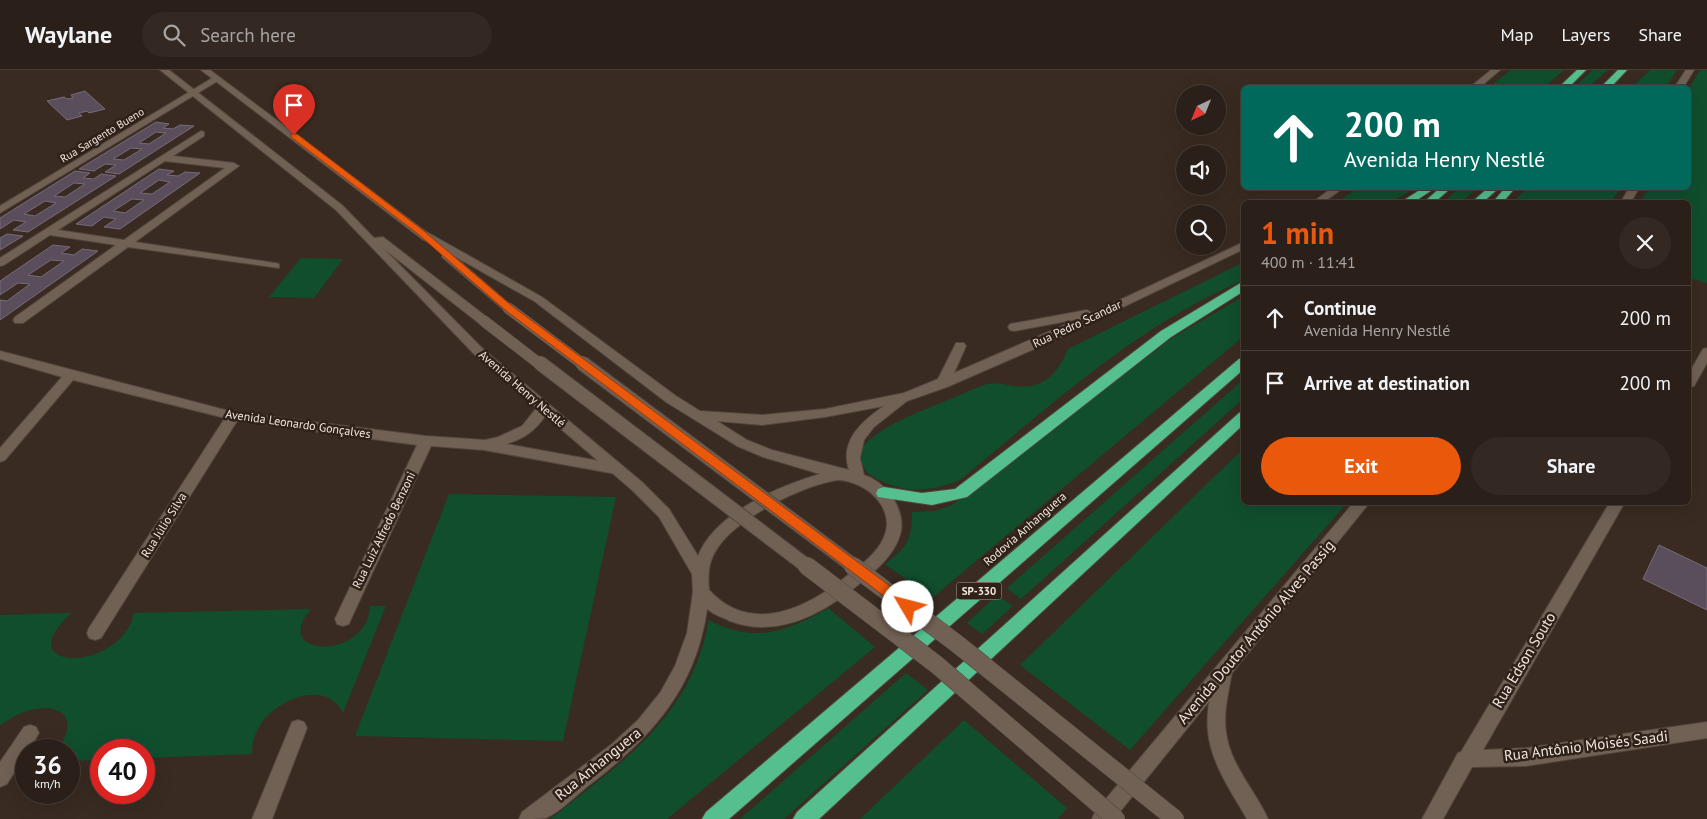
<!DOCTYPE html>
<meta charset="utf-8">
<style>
:root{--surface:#2b2019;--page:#332822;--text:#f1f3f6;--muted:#a6a3a2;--line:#473e38;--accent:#ea580c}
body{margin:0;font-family:"PT Sans",sans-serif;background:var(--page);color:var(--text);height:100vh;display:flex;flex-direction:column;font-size:19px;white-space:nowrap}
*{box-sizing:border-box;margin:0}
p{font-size:16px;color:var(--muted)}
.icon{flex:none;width:28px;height:28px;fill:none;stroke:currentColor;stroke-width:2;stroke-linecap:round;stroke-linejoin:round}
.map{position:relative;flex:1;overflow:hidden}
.details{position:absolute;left:1241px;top:130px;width:450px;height:305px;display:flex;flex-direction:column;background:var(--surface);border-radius:8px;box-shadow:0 5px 20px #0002,0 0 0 1px var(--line)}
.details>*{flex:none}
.banner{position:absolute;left:1241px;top:15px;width:450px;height:105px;border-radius:8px;box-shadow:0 5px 20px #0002,0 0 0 1px var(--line);background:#00695c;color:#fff;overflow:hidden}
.needle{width:32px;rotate:223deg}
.fabs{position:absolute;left:1176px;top:15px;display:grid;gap:10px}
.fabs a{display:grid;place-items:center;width:50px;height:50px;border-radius:50%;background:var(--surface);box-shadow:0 5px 20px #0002,0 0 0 1px var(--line);font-size:25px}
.speed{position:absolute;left:15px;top:669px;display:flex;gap:10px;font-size:25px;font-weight:700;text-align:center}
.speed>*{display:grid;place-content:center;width:65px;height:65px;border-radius:50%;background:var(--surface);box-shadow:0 5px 20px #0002,0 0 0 1px var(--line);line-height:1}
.speed small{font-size:12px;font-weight:400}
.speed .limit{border:8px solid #d22;background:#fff;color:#111}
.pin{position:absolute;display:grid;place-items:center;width:42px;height:42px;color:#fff;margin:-51px -21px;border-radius:50% 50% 50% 0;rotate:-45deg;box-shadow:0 0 5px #0007}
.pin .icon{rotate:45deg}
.me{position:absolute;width:55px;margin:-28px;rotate:307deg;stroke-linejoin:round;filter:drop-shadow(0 0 4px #0008)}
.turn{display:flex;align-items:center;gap:18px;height:105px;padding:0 20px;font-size:22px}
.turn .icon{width:65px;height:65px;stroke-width:2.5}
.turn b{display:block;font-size:35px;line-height:42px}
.round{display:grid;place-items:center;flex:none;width:52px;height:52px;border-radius:26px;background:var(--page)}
.head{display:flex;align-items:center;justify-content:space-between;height:85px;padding:0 20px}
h1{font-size:30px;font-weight:800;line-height:38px;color:var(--accent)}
.action{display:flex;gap:10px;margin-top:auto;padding:10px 20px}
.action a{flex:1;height:58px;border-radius:30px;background:var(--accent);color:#fff;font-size:20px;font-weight:800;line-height:58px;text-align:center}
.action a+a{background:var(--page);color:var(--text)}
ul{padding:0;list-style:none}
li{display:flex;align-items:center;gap:15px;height:65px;padding:0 20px;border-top:1px solid var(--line)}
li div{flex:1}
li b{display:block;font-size:19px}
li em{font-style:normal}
header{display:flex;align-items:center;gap:30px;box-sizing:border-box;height:70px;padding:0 25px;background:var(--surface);border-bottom:1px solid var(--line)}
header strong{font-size:24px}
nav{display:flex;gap:28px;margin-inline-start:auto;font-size:18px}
.search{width:350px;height:45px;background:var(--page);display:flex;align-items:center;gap:12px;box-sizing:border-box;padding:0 18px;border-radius:28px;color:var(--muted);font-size:19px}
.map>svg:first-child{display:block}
</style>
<header>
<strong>Waylane</strong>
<div class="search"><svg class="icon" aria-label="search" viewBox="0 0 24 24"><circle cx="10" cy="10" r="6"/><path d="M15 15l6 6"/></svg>Search here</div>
<nav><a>Map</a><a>Layers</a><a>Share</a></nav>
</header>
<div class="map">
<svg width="1707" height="749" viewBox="0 0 1707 749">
<rect width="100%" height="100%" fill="#392b21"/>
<path fill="#104e2e" d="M1511 0H1564L1544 17H1489Z
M1593 0H1608L1588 17H1574Z
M1650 0H1677L1666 17H1632Z
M1700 0H1707V213L1689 208V132H1640L1649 118H1689V18Z
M1358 118H1415L1391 132H1338Z
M1460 118H1478L1461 132H1443Z
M1527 118H1622L1610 132H1513Z
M301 188 343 189 314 228 269 227Z
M1244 192V210C1137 255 1049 337 960 410 932 421 909 424 881 411 873 407 864 402 862 393 861 388 862 382 862 377 886 353 917 343 948 330 961 325 974 318 987 314 995 312 1006 315 1013 316 1043 320 1057 305 1068 279Z
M1244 226V266L932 528 885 494C907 477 912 470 912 442L935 441 952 435 1172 268Z
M1244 309V328L1021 529 1007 518Z
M1244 378V432L1347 433 1130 680 1020 595Z
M449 424 616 427 563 671 355 666Z
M997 525 1013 536 982 564 967 553Z
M370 536H386L343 643C325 606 270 632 257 661 253 669 252 676 252 684L144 688V680H101V690L69 691V680H57C78 652 66 632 31 640 20 642 10 649 0 655V545L72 543C4 602 121 604 134 543L311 539C269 588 368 591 370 536Z
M828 538 875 577 667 749H550C622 692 691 648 709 550 754 574 787 562 828 538Z
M906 603 928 620 784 749H740Z
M964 650 1067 738 1058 749H860Z"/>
<path fill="#5b4e5c" stroke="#786a78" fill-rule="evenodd" d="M85 21 105 39 89 43 87 41 79 43 82 46 67 50 47 31 64 27 67 29 73 28 71 25Z
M156 52 169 54 163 58 173 59 180 55 194 56 119 104 105 102 116 95 105 94 94 101 79 99ZM156 62 166 63 149 74 139 73ZM131 78 142 79 124 90 113 89Z
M159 99 174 101 167 105 178 106 185 102 200 103 120 159 104 157 116 149 104 147 92 156 76 154ZM159 110 170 112 152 124 140 123ZM132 129 144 130 125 143 113 141Z
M75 101 90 103 83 108 94 109 101 104 116 106 28 162 13 160 26 152 14 150 0 159V148ZM74 113 85 114 65 127 54 126ZM45 131 56 133 35 146 24 144Z
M7 164 23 166 0 180V168Z
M53 175 70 177 61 183 74 185 82 179 98 181 0 250V230L7 231 30 214 18 213 0 225V211ZM51 190 64 191 41 207 28 205Z
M1659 475 1707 498V540L1643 509Z"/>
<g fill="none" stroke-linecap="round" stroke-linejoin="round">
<defs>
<path id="minor" d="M214 7 221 9 0 143V136Z
M201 61 204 62V66L173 86 234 93 239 96 135 172 275 193 279 194V198L128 177 23 253H15L13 250 15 247 116 175 50 165 4 195 0 196V188ZM165 91 225 98 124 170 58 160Z
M1707 278V293L1694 316 1689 317V303L1703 279Z
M0 281 233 342 426 366 485 370 498 367 522 356 538 336 543 335 550 339C538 358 527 368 506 374L616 394 623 399 616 404 484 380 431 376 351 549 349 554 343 556 337 554 335 549 417 375 237 351 101 568 95 570 89 568 87 563 89 558 225 348 73 310 5 390 0 392V378L62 307 0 289Z
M1610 432H1625L1483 680 1526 678 1707 652V668L1526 696 1472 697 1443 749H1422L1458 683 1461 682Z
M1223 594 1229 596 1232 601C1229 621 1223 642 1226 662 1230 695 1255 720 1268 749H1247C1232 723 1211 693 1208 662 1206 642 1211 621 1214 601L1217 596Z
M298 650 304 652 307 658 272 749H252L292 652Z
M30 655 36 657 39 663 29 680H26V684L7 714 0 717V692L24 657Z"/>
<path id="tertiary" d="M160 0H169L342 135 374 168 383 167 488 248 490 251 488 254H480L384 179 483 279 642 412 669 439 698 486C715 443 779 416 820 404L763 387 737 376 666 332 534 231 454 186 514 238 508 242 504 240 442 187V183L447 182 422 169 201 0H210L425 161 542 227 676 326 700 341 762 345 825 339 904 323 938 309 956 273H964L966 276 954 303 1078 249 1014 261 1010 260 1008 257 1010 254 1087 240 1092 243 1244 172V179L1048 273 947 317 907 331 874 357 864 370 860 388 864 405C877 409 886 418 893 428 899 438 903 450 901 461 897 481 880 497 865 509 828 541 780 570 730 551 722 547 714 545 707 539 696 619 650 669 588 716 575 726 560 742 546 748 539 749 527 749 519 749L522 742 612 674 638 650 660 623 675 596 687 563 693 522 692 504 659 447 632 420 475 285 336 140ZM884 336C862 351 839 371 849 400L772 380 747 370 717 351 762 355 825 347ZM839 410C869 412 900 442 881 473 873 486 860 496 848 505 808 538 751 566 709 520 708 507 708 494 715 482 732 450 804 414 839 410Z
M1491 0H1500L1479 18H1469Z
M1332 118H1343L1324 132H1313Z"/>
<path id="secondary" d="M1686 0H1694L1683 18H1674Z
M1629 118H1639L1631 132H1621Z
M1354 432H1370L1114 749H1092L1095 742Z"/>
<path id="motorway" d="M1577 0H1586L1568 18H1558Z
M1618 0H1627L1610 18H1600Z
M1423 118H1435L1414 132H1401Z
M1440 118H1451L1435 132H1424Z
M1488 118H1499L1483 132H1472Z
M1505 118H1515L1503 132H1493Z
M1244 211V221L1171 267 967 427 932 435 878 427 876 423 878 419 884 417 922 423 955 419 1161 261Z
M1244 288V299L729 749H702L706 742 1239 289Z
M1244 341V354L819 749H793L797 742 1239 343Z"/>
</defs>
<use href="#minor" stroke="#52463d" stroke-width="2"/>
<use href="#tertiary" stroke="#52463d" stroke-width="2"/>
<use href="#secondary" stroke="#52463d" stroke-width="2"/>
<use href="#motorway" stroke="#52463d" stroke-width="2"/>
<use href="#minor" fill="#716155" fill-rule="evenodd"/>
<use href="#tertiary" fill="#716155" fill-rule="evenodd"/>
<use href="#secondary" fill="#716155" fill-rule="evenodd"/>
<use href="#motorway" fill="#55bf90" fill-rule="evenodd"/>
<defs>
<path id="tertiary-bridge-far2" d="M508 238 584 295
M484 251 541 295"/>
<path id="tertiary-bridge-far1" d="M540 293 808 497
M582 293 855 497"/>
<path id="tertiary-bridge" d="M807 496 937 595 1116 749
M853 496 956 573 1175 749"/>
</defs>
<use href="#tertiary-bridge-far2" stroke="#52463d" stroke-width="12" stroke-linecap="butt"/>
<use href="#tertiary-bridge-far1" stroke="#52463d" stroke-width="16" stroke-linecap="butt"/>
<use href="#tertiary-bridge" stroke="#52463d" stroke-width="19" stroke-linecap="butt"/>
<use href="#tertiary-bridge-far2" stroke="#716155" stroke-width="11"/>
<use href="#tertiary-bridge-far1" stroke="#716155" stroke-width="14"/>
<use href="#tertiary-bridge" stroke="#716155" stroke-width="18"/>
</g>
<path fill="#ea580c" stroke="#983908" d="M291 64H297L424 161 512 236 913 533 915 537 913 541H904L505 240 418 164 291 67Z"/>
<g text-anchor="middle" stroke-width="5" stroke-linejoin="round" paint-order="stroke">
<g font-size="11" fill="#f0e6e0" stroke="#2f2118">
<text transform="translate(102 65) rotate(-31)" y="4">Rua Sargento Bueno</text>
</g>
<rect fill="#2f2118" stroke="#b6aba4" stroke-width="1" x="956.5" y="512.5" width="45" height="17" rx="4"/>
<g font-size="11" font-weight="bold" fill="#f0e6e0">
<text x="979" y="525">SP-330</text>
</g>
<g font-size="12" fill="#f0e6e0" stroke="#2f2118">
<text transform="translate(1077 254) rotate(-25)" y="4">Rua Pedro Scandar</text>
<text transform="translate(522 319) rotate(41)" y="4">Avenida Henry Nestlé</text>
<text transform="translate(298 354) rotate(8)" y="4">Avenida Leonardo Gonçalves</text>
<text transform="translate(164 455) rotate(-58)" y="4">Rua Júlio Silva</text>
<text transform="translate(1025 459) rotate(-41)" y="4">Rodovia Anhanguera</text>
<text transform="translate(384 460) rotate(-64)" y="4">Rua Luiz Alfredo Benzoni</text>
</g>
<g font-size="15" fill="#f0e6e0" stroke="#2f2118">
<text transform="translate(1256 562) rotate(-50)" y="5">Avenida Doutor Antônio Alves Passig</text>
<text transform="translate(1524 590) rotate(-59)" y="5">Rua Edson Souto</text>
<text transform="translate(1586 676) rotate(-7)" y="5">Rua Antônio Moisés Saadi</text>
<text transform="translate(598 694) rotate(-39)" y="5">Rua Anhanguera</text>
</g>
</g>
</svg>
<div class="fabs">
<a><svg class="needle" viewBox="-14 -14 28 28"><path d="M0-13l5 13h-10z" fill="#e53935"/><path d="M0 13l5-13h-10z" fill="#a6a3a2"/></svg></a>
<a><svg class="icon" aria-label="sound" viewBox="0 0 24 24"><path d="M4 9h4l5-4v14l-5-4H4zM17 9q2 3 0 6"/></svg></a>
<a><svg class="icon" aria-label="search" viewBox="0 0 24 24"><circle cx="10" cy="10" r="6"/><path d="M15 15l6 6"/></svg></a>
</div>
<div class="speed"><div>36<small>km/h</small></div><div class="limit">40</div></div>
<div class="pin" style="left:294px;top:65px;background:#d93025"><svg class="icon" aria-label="arrive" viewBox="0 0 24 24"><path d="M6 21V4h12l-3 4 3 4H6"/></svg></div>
<svg class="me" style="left:908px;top:537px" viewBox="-20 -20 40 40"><circle r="19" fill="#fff"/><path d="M0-13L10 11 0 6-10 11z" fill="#ea580c"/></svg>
<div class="banner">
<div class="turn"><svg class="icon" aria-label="ahead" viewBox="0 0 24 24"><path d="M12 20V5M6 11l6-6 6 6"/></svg><div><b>200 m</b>Avenida Henry Nestlé</div></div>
</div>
<section class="details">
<div class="head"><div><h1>1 min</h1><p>400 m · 11:41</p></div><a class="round"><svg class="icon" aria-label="close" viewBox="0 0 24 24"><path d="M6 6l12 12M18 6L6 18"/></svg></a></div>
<ul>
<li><svg class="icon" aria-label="ahead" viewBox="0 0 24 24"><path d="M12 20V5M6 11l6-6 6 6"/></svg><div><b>Continue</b><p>Avenida Henry Nestlé</p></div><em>200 m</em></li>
<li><svg class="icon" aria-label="arrive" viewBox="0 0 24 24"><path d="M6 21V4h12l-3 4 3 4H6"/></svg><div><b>Arrive at destination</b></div><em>200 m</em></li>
</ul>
<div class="action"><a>Exit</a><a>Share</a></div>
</section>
</div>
